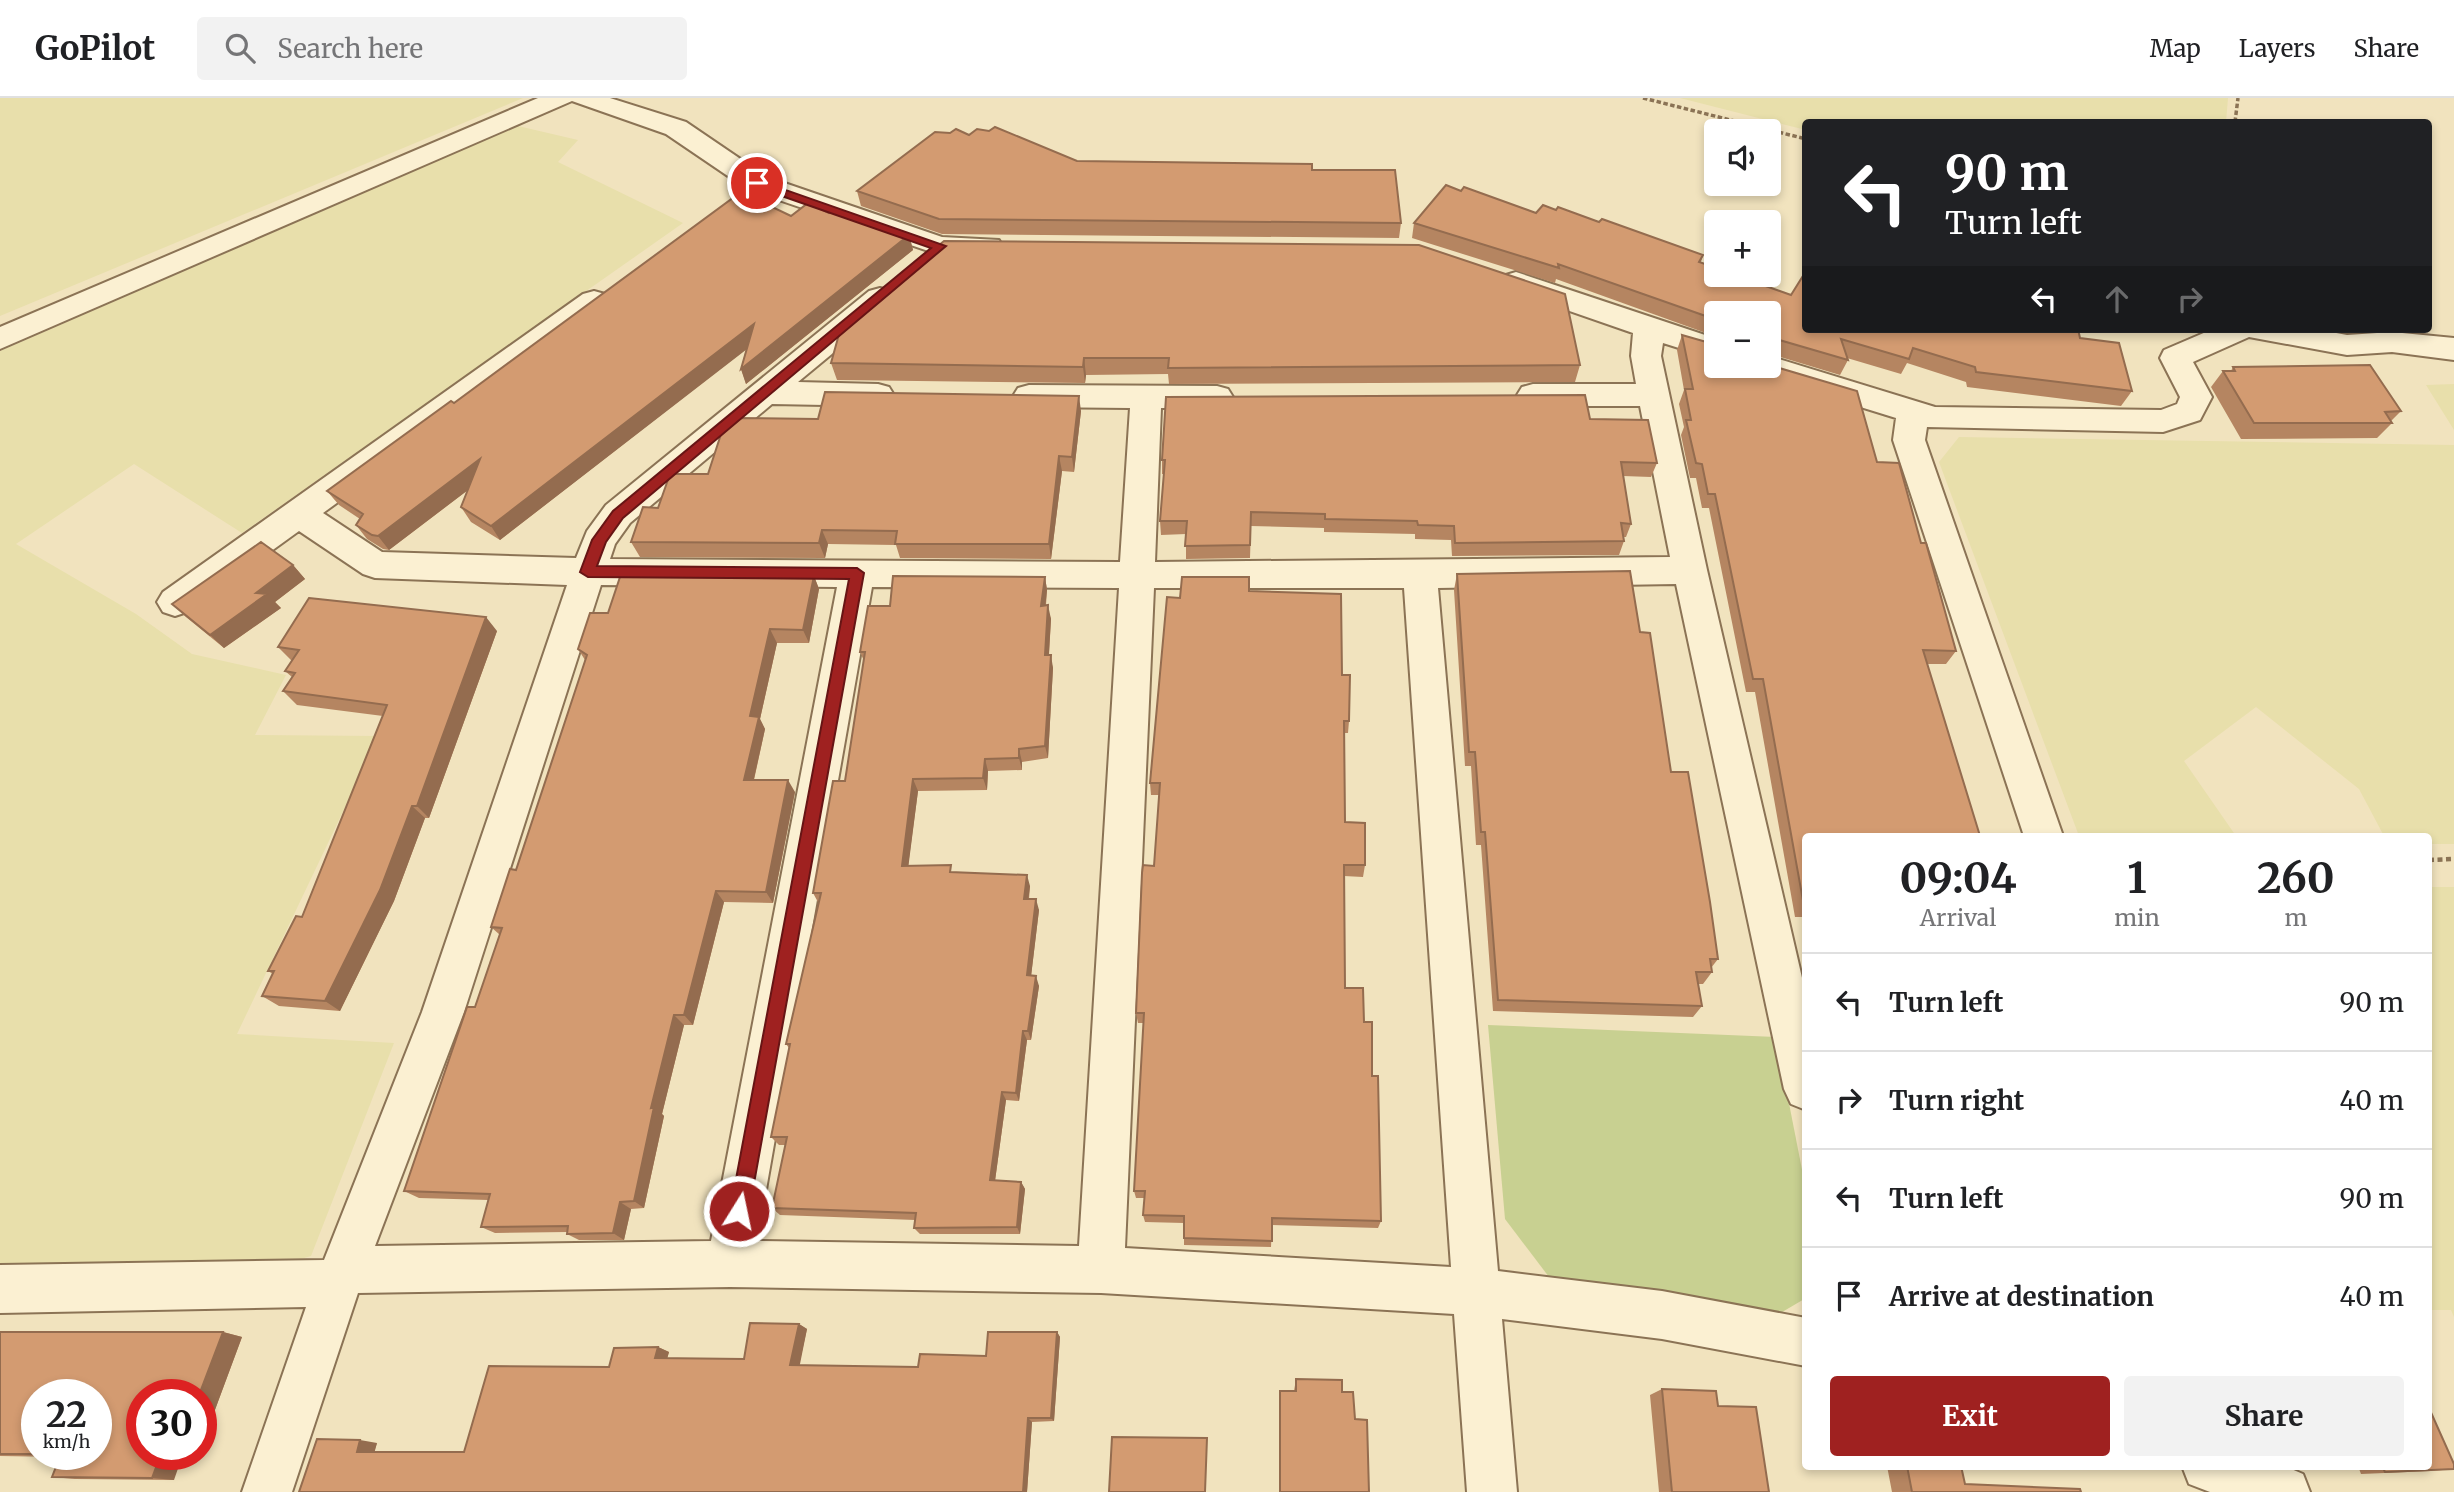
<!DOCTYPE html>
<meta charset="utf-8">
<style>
:root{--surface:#fff;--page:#f2f2f2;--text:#202124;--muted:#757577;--line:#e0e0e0;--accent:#9f2120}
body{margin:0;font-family:Merriweather,serif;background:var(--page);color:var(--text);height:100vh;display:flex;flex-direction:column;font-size:26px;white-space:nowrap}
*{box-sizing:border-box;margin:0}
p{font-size:23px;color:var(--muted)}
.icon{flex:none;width:38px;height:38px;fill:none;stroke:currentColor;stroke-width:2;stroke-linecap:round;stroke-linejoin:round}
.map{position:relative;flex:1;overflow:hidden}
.details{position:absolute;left:1802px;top:735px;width:630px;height:637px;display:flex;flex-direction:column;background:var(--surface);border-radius:7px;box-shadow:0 4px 10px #0003}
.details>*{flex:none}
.top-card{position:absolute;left:1802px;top:21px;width:630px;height:214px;border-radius:7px;box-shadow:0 4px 10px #0003;background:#202124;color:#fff;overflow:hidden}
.tools{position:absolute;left:1704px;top:21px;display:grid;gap:14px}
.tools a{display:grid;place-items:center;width:77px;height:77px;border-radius:7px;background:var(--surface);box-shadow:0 4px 10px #0003;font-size:35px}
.speed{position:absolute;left:21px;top:1281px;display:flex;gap:14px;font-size:35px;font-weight:700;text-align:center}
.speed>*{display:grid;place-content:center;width:91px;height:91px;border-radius:50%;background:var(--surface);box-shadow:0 4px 10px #0003;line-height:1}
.speed small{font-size:18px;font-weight:400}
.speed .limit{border:10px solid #d22;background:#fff;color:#111}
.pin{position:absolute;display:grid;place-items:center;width:60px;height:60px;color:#fff;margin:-30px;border:4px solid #fff;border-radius:50%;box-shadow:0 2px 7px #0007}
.me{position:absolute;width:77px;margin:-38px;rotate:10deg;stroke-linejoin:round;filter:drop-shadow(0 0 5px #0008)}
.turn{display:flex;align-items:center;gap:24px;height:147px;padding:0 28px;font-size:32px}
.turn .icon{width:91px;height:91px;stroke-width:2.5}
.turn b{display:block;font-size:49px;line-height:60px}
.lanes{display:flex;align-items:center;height:66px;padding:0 28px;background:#0003;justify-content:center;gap:35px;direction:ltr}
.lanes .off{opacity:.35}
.eta{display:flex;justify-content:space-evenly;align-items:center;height:119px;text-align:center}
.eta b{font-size:42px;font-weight:700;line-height:49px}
.action{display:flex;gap:14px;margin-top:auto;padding:14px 28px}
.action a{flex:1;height:80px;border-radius:7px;background:var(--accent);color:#fff;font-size:28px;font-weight:700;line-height:80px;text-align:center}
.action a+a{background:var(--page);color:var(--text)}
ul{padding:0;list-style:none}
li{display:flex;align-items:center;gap:21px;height:98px;padding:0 28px;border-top:2px solid var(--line)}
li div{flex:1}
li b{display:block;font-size:26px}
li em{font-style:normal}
header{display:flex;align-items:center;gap:42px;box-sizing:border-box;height:98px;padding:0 35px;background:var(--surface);border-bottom:2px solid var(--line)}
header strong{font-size:33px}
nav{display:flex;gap:38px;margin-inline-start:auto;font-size:24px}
.search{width:490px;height:63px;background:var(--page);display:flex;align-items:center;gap:18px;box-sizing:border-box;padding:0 24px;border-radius:7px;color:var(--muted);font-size:26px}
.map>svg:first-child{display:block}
</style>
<header>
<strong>GoPilot</strong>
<div class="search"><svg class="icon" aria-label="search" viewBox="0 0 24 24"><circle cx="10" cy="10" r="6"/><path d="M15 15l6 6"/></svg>Search here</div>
<nav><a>Map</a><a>Layers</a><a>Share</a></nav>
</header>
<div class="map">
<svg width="2454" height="1394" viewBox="0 0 2454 1394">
<rect width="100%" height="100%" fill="#f1e3be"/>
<path fill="#e8dfab" d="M0 0H523L0 218Z
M1680 0H2228L2226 24H1806V32Z
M518 28 578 42 558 64 683 125 242 435 134 366 16 446 136 516 192 556 286 577 255 637 379 638 237 936 394 945 311 1158 287 1165 0 1169V253Z
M2454 286V332L2426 287Z
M1959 339 2454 347V746H2429V738H2384L2359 691 2256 609 2184 663 2236 738H2079L1939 364Z
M2429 789H2454V1219L2451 1212H2429Z"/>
<path fill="#c8d091" d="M1488 927 1776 939 1806 1092V1200L1777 1217 1549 1179 1505 1121Z"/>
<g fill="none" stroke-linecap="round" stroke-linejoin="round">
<defs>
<path id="minor" d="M538 0H610L686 24 767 79 942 139 999 142 1003 149 999 156 940 157 747 91 666 36 572 3 0 251V229Z
M1516 174 1717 241V262L1663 245 1661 258 1707 472 1806 897V1012L1791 1006 1784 991 1676 486 1438 490 1498 1173 1662 1193 1806 1220V1268L1662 1241 1502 1221 1517 1394H1467L1454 1216 1101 1195 730 1189 358 1195 292 1394H242L306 1209 0 1215V1167L324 1162 422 914 567 487 375 480 363 476 299 433 187 514 175 518 163 514 157 504 163 494 583 196 594 193 605 196 609 203 605 210 323 415 382 454 576 460 587 433 606 407 869 193 880 190 891 193 895 200 891 207 798 284 878 286 889 289 894 297 889 305 878 308 772 306 630 425 615 446 610 461 1120 464 1130 310 1029 309 1018 306 1013 298 1018 290 1029 287 1217 288 1228 291 1233 299 1228 307 1217 310H1161L1155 464 1670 459 1640 308H1533L1522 305 1517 297 1522 289 1533 286H1636L1631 258 1633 235 1506 191 1501 184 1506 177ZM601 487 837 489 711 1143 375 1148 464 914ZM872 489 1119 490 1079 1148 757 1143ZM1154 490H1404L1451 1169 1125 1150Z
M2213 231H2315L2347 237 2392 234 2454 240V262L2392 254 2347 257 2249 239 2193 264 2212 299 2200 322 2163 334 1927 329 1925 342 2063 738H2024L1893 342 1896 320 1754 276 1749 268H1769V258L1935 309 2161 312 2177 306 2180 299 2160 260 2164 252Z
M2182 1368H2284L2303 1376 2310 1394H2210L2189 1386Z"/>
</defs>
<use href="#minor" stroke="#8b7355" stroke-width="4"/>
<path stroke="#8b7355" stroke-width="3.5" stroke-dasharray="4.5 2.5" stroke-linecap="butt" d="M1643 0 1806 41
M2235 24 2238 0"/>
<path stroke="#8b7355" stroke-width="4.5" stroke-dasharray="5 3.5" stroke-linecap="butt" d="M2429 762 2454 761"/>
<use href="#minor" fill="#fbf0d2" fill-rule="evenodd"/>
</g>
<path fill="#b58561" d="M969 37 1077 63 1312 72 1401 125 1399 140 942 136 861 108 857 93Z
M1461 93 1536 115 1556 112 1703 157 1701 164 1806 231 2080 240 2132 293 2121 308 1967 289 1966 284 1907 265 1901 276 1847 260 1848 262 1840 277 1771 256 1769 259V215H1717V239L1556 181 1555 185 1412 140 1414 125Z
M829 115 909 137 913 152 746 286 741 271 746 251 500 442 471 424 461 409 468 392 389 452 383 451 367 441 356 427 360 421 339 407 327 393 454 305Z
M841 229 1580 267 1575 284 1169 286 1168 276 1086 277 1085 285 837 282 831 265Z
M1682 237 1877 364 1921 445 1956 553 1946 566H1927L1806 738V840L1802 819H1795L1755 594H1746L1709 410H1702L1696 380H1690L1681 337 1684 329 1679 306 1684 292 1677 252Z
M2233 269 2401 313 2391 323 2392 325 2377 340 2241 341 2211 289 2223 273H2231Z
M1081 313 1074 374 1062 373 1051 461 900 460 896 447 828 446 825 460 640 459 631 444 658 410 708 376 818 321Z
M1590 321 1657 365 1651 379 1623 378 1631 426 1626 439H1623L1624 443 1619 457 1452 458 1451 442 1415 441V436L1324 434V430L1251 428 1250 460 1186 461V436L1161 437 1160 423 1164 376H1162V362Z
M293 467 305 481 275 504 281 510 224 550 186 519 172 506Z
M1457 476 1640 534 1671 674 1718 861 1711 870 1712 874 1703 886H1698L1702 908 1693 919 1493 913 1481 747H1476L1471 668H1465L1454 492Z
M814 478 819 491 809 545H777L760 621 765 631 754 682 795 694 773 805 724 804 693 927H684L662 1016 664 1018 644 1110 631 1111 624 1142H579L567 1136V1134L495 1135 481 1129 488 1102 419 1100 404 1093 475 909 500 837 491 829 516 772 585 562 578 551 608 515Z
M1045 479 1047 492 1046 507 1051 521 1049 557 1053 570 1048 660 1022 664V672L988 673 987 692 918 693 908 768 1030 788 1029 801 1039 812 1031 878 1039 888 1031 942H1027L1019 1003 1006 1002 995 1083 1021 1084 1025 1091 1020 1136H920L914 1130 915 1122 780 1117 772 1110 785 1047H779L771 1039 789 950 786 946 819 806 813 795 845 683 864 563 860 554 890 508Z
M1249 493 1342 577 1349 623 1348 635H1344L1345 724 1365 767 1363 779 1344 778 1345 890 1364 924 1372 978 1381 1123 1378 1130 1272 1127 1271 1149 1184 1147V1125L1145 1124 1143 1117 1145 1100H1136L1134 1093 1144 925H1138L1136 915 1154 768 1159 697H1151L1150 685 1180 500Z
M497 533 429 720H425L394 803 340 913 279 908 262 898 273 876 268 873 302 819 383 618 297 607 283 593 292 579 285 573 292 563 278 549Z
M799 1226 807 1231 799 1267 918 1269 986 1258 1057 1234 1060 1239 1054 1323 1032 1324 1027 1394H299L377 1345 374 1354H464L609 1269 658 1249 669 1254 667 1260 744 1261Z
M0 1234H223L242 1239 206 1336H201V1297H142L174 1382 75 1381 52 1379 60 1359 0 1358Z
M1296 1281 1342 1294 1355 1321 1369 1394H1279V1297L1280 1293H1294Z
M1662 1291 1718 1308 1769 1394H1659L1650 1297Z
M1887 1368H1961L1965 1386 2081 1394H1892Z
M2358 1368H2429L2454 1371 2431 1373 2361 1376Z"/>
<path fill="#946c4f" d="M909 137 913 152 746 286 741 271Z
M754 226 760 241 500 442 491 428Z
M1084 260 1086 277 1085 285 1083 269Z
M1079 298 1081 313 1074 374 1072 359Z
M1059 358 1062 373 1051 461 1049 446Z
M480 361 489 376 389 452 378 438Z
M822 432 828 446 825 460 819 445Z
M293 467 305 481 275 504 281 510 224 550 210 537 256 495Z
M814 478 819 491 809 545 803 532Z
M1045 479 1047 492 1044 521 1041 508Z
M1048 507 1051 521 1048 570 1045 557Z
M486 519 497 533 429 720 417 708Z
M770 531 777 545 760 621 765 631 751 694 744 682 750 618Z
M1051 557 1053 570 1048 660 1045 648Z
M1019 651 1022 664V672L1019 660Z
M985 661 988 673 987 692 983 680Z
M913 681 918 693 907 779 902 768Z
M788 682 795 694 773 805 766 794Z
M412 708 425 720 394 803 340 913 325 903Z
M1027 777 1030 788 1027 812 1024 801Z
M716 793 724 804 693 927 684 917Z
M1036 801 1039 812 1030 887 1027 877Z
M1036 878 1039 888 1031 942 1028 933Z
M674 917 684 927 662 1016 664 1018 644 1110 634 1103 651 1010Z
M1023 933 1027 942 1019 1003 1016 995Z
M1002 994 1006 1002 994 1090 990 1082Z
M1021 1084 1025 1091 1020 1136 1017 1129Z
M620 1104 631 1111 624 1142 613 1135Z
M799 1226 807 1231 799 1271 790 1267Z
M223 1234 242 1239 206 1336 201 1335V1297H199Z
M1057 1234 1060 1239 1054 1323 1051 1320Z
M658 1249 669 1254 666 1265 655 1260Z
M1028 1320 1032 1324 1027 1394H1023Z
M360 1342 377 1345 374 1356 357 1354Z
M161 1356H183L174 1382 152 1380Z"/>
<path fill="#d39b71" stroke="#946c4f" stroke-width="2" d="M995 29 1077 63 1312 66V72H1395L1401 125 939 121 857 93 935 34 950 35 956 31 969 37 977 31 989 33Z
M1446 87 1461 93 1464 89 1536 115 1543 107 1556 112 1558 109 1599 124 1602 121 1703 157 1699 164 1717 170V177H1735L1791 197 1806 173V231H2078L2080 240 2119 245 2132 293 1976 274 1975 269 1913 250 1909 261 1841 241 1848 262 1776 241 1773 250 1769 251V215H1717V222L1558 166 1559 170 1414 125Z
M741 94 791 118 808 105 829 115 834 111 909 137 741 271 754 226 491 428 461 409 480 361 378 438 372 437 356 427 363 416 327 393 451 303 454 305Z
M944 143 1419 147 1565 196 1580 267 1168 270 1169 260H1084L1083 269 831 265 841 229Z
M1682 237 1717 247V268H1769V267L1857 293 1877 364 1899 365 1921 445H1926L1956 553 1923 552 1980 738H1806V808H1804L1763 581H1753L1715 396H1708L1702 366 1696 365 1686 322H1691L1685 291H1693Z
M2370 267 2401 313 2385 314 2392 325H2254L2223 273H2235L2233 269Z
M825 294 1079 298 1072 359 1059 358 1049 446H895L897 433 822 432 819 445 631 444 643 409 658 410 670 376H708L723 330 734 320 818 321Z
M1585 297 1590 321 1648 322 1657 365 1621 364 1631 426 1621 425 1624 443 1455 445 1454 428 1418 427 1417 423 1325 421V416L1251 414 1250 447 1185 448 1187 423H1160L1165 362H1162L1166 299Z
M261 444 293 467 256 495 267 496 210 537 172 506Z
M1630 473 1640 534 1650 535 1671 674H1688L1710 804 1718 861H1710L1712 874H1696L1702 908 1498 902 1485 734H1481L1475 654H1469L1457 476Z
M621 476 814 478 803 532 770 531 750 618 759 619 744 682H788L766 794 716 793 684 917H674L651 1010 654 1009 634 1103 620 1104 613 1135 567 1136 568 1128 481 1129 490 1096 404 1093 467 909H475L502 830 491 829 510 771 516 772 587 557 578 551 590 515H608Z
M893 478 1045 479 1041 508 1048 507 1045 557H1051L1045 648 1019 651V660L985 661 983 680 913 681 902 768 951 767 950 774 1027 777 1024 801H1036L1027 877 1036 878 1028 933H1023L1016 995 1002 994 990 1082 1021 1084 1017 1129 914 1130 916 1115 772 1110 787 1039H771L790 946H786L821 795H813L833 683H845L865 554H860L868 508H890Z
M1182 479H1249V493L1341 496 1342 577H1350L1349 623H1344L1345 724 1365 725V767H1344L1345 890H1363L1364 924H1372V978H1378L1381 1123 1272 1120V1143L1184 1140V1118L1143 1117 1145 1093H1134L1144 915H1136L1142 775 1143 767 1154 768 1160 685H1150L1167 499 1180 500Z
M309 500 486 519 417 708H412L380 792 325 903 262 898 274 873H268L296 818 302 819 387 607 283 593 295 575 285 573 299 552 278 549Z
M750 1225 799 1226 790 1267 918 1269 920 1256 986 1258 988 1234H1057L1051 1320H1028L1023 1394H299L317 1341 360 1342 357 1354H464L489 1268 609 1269 614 1250 658 1249 655 1260 744 1261Z
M0 1234H223L199 1297H142V1356H161L152 1380 52 1379 61 1356H96V1297H37V1356H0Z
M1296 1281 1342 1282V1294H1353L1355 1321 1367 1322 1369 1394H1280V1293H1296Z
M1662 1291 1716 1293 1718 1308 1756 1309 1769 1394H1672Z
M2429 1310 2454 1366V1371L2385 1374 2382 1368H2429Z
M1112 1339 1207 1340 1205 1394H1109Z
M1907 1368H1961L1965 1386 2080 1391 2081 1394H1912Z"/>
<path fill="#9f2120" stroke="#671515" stroke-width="2" d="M757 82 946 148 623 420 606 444 597 468 857 470 864 475 749 1113 746 1120 739 1122 733 1120 730 1113 849 481 588 479 580 474 592 442 613 413 931 150 753 88V83Z"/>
</svg>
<div class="tools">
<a><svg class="icon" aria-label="sound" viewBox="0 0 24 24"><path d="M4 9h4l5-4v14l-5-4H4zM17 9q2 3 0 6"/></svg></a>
<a>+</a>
<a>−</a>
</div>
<div class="speed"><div>22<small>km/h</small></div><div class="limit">30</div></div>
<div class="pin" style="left:757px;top:85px;background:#d93025"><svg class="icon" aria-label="arrive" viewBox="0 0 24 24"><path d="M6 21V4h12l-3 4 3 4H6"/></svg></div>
<svg class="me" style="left:739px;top:1113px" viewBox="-20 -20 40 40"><circle r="17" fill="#9f2120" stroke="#fff" stroke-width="3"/><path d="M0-11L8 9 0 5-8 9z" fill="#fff"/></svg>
<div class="top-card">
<div class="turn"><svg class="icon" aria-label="left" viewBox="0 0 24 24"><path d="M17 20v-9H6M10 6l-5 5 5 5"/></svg><div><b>90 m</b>Turn left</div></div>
<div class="lanes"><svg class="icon" aria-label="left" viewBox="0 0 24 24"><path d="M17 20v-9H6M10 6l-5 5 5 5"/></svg><svg class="icon off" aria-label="ahead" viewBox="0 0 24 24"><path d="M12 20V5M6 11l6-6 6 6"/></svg><svg class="icon off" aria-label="right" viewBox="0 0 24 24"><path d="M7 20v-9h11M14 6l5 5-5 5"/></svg></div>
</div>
<section class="details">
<div class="eta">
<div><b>09:04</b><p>Arrival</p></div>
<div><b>1</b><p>min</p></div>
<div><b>260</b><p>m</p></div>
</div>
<ul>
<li><svg class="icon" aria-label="left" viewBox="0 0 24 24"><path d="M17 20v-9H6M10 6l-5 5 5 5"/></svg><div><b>Turn left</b></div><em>90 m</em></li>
<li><svg class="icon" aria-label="right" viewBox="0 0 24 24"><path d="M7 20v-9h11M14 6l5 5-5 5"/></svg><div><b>Turn right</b></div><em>40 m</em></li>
<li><svg class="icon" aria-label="left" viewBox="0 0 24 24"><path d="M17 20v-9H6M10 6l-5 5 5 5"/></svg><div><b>Turn left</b></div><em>90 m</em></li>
<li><svg class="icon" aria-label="arrive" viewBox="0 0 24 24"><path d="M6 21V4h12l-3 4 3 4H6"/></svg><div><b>Arrive at destination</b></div><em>40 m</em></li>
</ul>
<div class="action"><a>Exit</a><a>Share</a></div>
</section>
</div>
